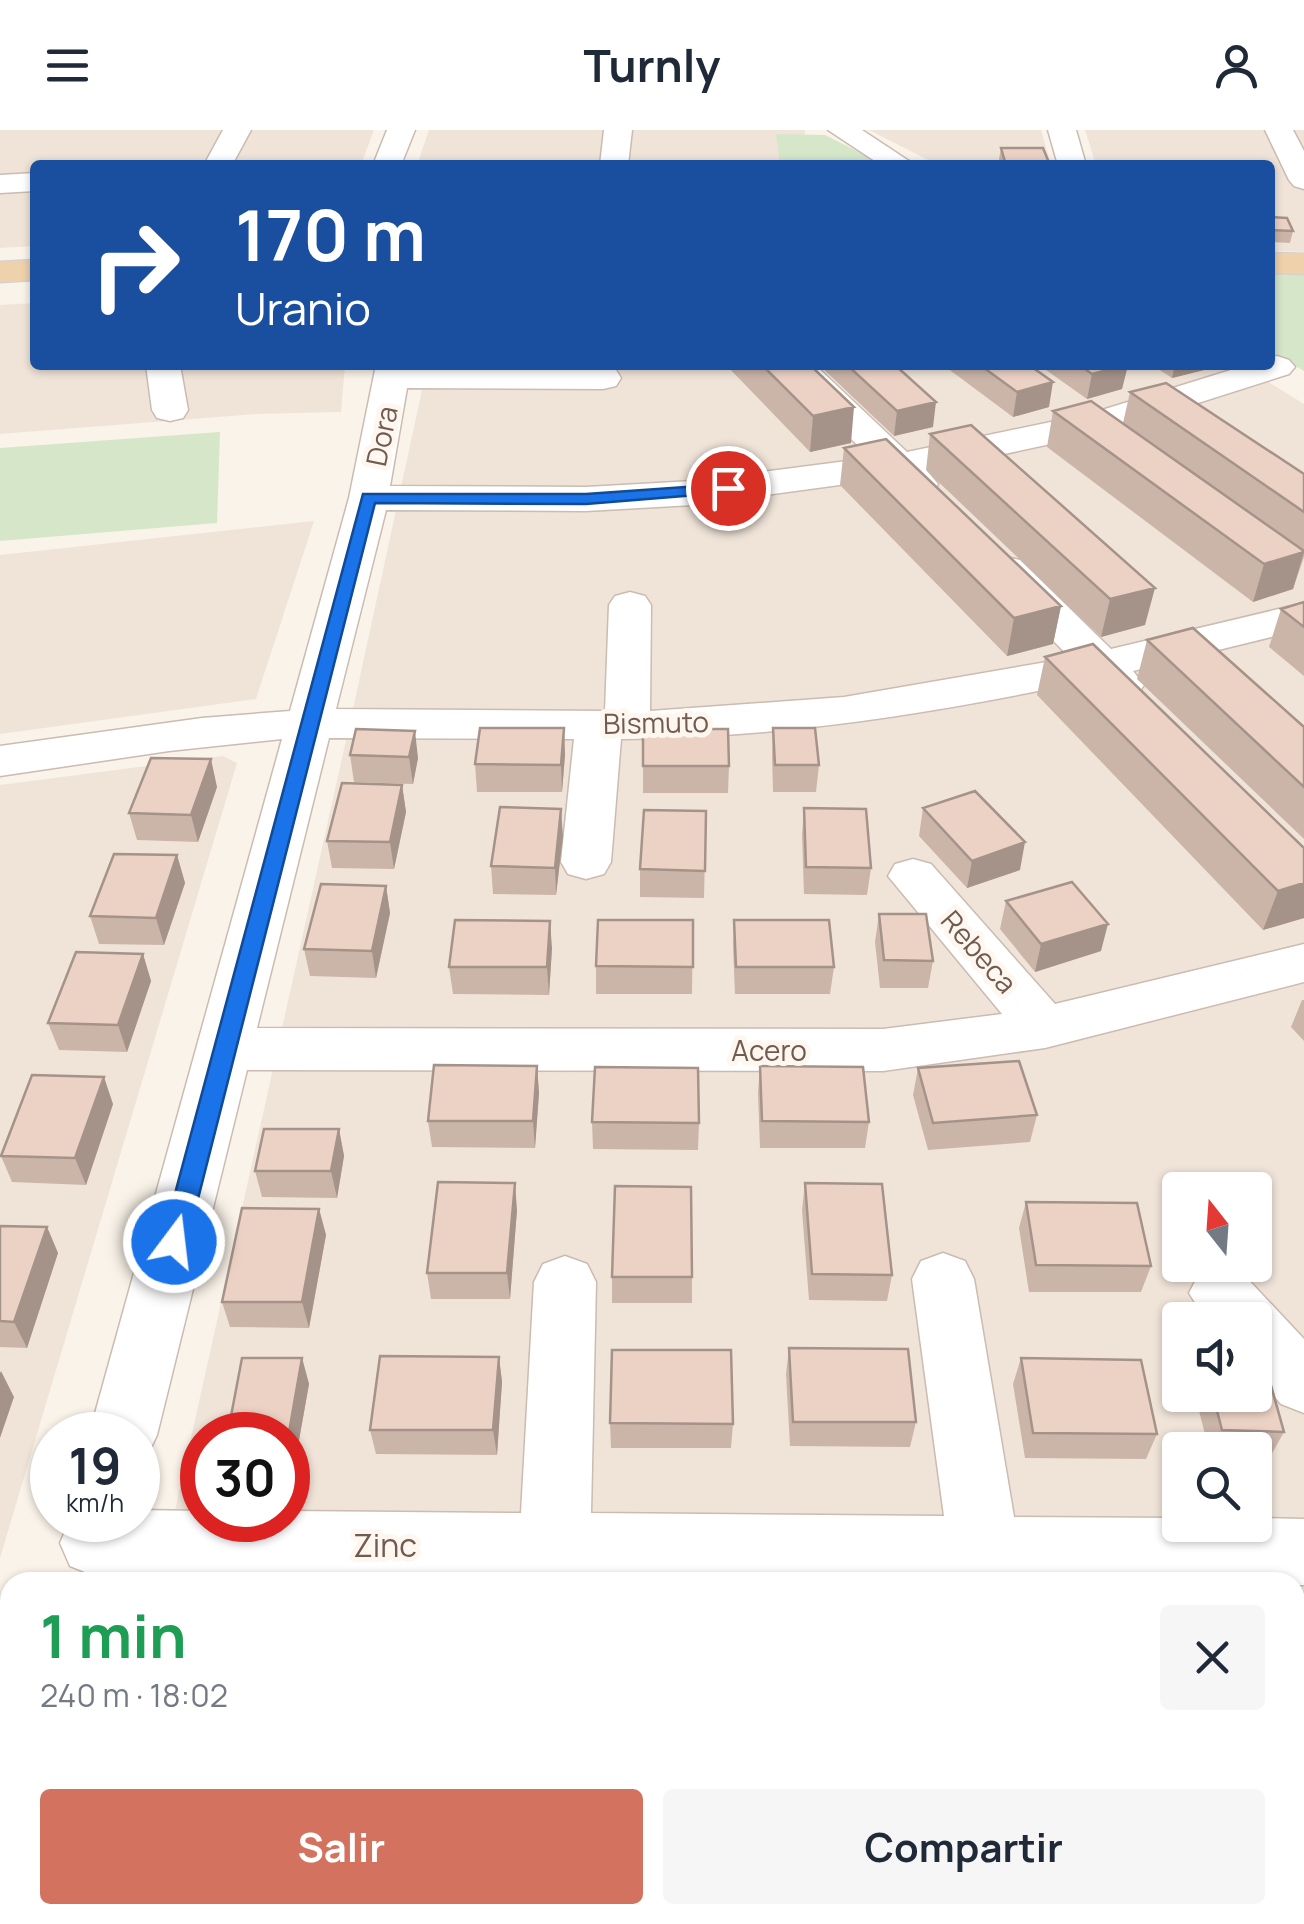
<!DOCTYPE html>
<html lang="es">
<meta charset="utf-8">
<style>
:root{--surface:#fff;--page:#f6f6f7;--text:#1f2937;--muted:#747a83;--accent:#d3735f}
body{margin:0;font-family:Manrope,sans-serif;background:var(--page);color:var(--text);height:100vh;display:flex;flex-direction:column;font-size:38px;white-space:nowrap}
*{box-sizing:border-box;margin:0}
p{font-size:32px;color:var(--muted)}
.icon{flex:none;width:55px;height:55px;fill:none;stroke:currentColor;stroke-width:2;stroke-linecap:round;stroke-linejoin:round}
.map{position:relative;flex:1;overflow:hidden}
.panel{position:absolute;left:0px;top:1442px;width:1305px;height:352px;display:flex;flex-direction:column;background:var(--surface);border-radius:30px 30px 0 0;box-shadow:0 2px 8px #0004}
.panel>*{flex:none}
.hud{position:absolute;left:30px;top:30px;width:1245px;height:210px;border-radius:10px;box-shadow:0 2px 8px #0004;background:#1a4fa0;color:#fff;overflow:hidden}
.needle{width:65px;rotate:343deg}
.fabs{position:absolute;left:1162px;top:1042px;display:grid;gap:20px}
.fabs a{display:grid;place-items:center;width:110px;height:110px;border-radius:10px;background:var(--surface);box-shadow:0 2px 8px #0004;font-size:50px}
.speed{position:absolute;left:30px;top:1282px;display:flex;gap:20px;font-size:50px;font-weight:700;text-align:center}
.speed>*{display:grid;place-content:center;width:130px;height:130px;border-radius:50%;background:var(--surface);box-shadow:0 2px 8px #0004;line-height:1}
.speed small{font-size:25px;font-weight:400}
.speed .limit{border:15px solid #d22;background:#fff;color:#111}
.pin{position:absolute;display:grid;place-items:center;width:85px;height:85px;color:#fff;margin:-42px;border:5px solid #fff;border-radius:50%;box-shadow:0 2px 10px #0007}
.me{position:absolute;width:110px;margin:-55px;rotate:15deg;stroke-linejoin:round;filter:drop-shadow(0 0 8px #0008)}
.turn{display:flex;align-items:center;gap:35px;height:210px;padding:0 40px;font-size:45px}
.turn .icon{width:130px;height:130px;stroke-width:2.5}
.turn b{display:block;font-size:70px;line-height:85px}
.round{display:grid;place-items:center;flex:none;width:105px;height:105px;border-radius:10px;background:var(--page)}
.overview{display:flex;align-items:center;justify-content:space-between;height:170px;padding:0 40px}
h1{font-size:60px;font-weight:700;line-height:75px;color:#1e9e55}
.action{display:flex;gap:20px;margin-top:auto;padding:20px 40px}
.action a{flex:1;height:115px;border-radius:10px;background:var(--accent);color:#fff;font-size:40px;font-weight:700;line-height:115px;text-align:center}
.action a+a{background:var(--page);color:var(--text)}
header{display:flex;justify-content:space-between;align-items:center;height:130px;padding:0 40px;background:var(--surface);font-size:45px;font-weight:700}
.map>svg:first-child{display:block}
</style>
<header><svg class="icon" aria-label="menu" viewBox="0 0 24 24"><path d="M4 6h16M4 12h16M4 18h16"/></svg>Turnly<svg class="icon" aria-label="person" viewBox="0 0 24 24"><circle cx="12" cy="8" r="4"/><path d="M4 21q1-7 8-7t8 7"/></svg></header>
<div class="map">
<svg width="1304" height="1794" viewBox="0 0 1304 1794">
<rect width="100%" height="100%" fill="#faf3e9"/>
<path fill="#f0e4d9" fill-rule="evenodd" d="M0 0H374L361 35H35V116L0 118Z
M429 0H805L803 35H417Z
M869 0H1041L1051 35H938Z
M1085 0H1304V122L1270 121V35H1096Z
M35 173V235H345L341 282 256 284 0 304V175Z
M423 235H1241L1304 274V1794H84L86 1785H1295V1452H159L356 565 422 260ZM1180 1060H1255V1135H1180ZM1180 1190H1255V1265H1180ZM202 1305H288V1390H202ZM1180 1320H1255V1395H1180Z
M314 391 256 569 0 604V425Z
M223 626 237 633 0 1428V655Z"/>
<path fill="#d6e6c9" d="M776 4 825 5 885 35H780Z
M1270 143 1304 144V241L1270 221Z
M220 302 217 393 0 411V318Z"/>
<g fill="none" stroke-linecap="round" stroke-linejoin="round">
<defs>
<path id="minor" d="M223 0H251L232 35H204Z
M387 0H415L401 35H373Z
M604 0H632L628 35H600Z
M828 0H862L915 35H881Z
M1048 0H1076L1086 35H1058Z
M1265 0H1293L1304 21V59L1294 56 1289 50Z
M35 43V61L0 63V45Z
M1277 226 1289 230 1295 237 1289 244 1110 301 927 341 938 354 933 362C912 367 905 362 891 348L693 375 586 381 386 380 336 579 605 581 609 475 615 466 630 462 645 466 651 475 650 581 844 567 1070 528 984 439 990 430 1005 427 1020 430 1111 519 1304 473V499L1133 541 1144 555 1138 564C1116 570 1107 565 1092 550 936 583 780 608 621 609L611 732 604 744 586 749 568 744 561 732 574 609 329 608 257 898 883 899 1002 884 888 746 895 734 913 729 931 734 1055 874 1304 814V852L1045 918 883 941 247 940 157 1305 147 1326 138 1330V1305H89L282 609 169 621 0 646V616L202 588 290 581 349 368 376 235 616 240 621 248 616 256 603 259 407 258 390 356 586 357 693 351 870 328 778 235H815L907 322 1089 284 1247 235H1270V228Z
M146 235H180L188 280 183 288 170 291 157 288 152 280Z
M943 1123 965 1131 974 1149 1014 1387 1180 1388V1395H1255V1388L1304 1389V1455L95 1446 70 1436 60 1413 70 1390H138V1380L202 1381V1390H288V1381L521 1383 534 1152 543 1134 565 1126 587 1134 596 1152 591 1383 944 1386 912 1149 921 1131Z
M1221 1137 1243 1144 1304 1209V1283L1281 1274 1255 1245V1190H1206L1189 1163 1199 1144Z
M10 1698V1785H37L34 1794H0V1702Z"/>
<path id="major" d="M1270 123 1304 124V144L1270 143Z
M35 130V150L0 152V132Z"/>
</defs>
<use href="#minor" stroke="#cbbbb1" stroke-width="3"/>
<use href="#major" stroke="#d7d1ce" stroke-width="3"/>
<use href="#minor" fill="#fff" fill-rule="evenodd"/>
<use href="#major" fill="#efd2ab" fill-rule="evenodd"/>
</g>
<path fill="#cbb5a9" d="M1001 18 1050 35H998Z
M1270 87 1293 101 1290 113 1270 112Z
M726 235H810L851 313 810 322Z
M819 235H895L933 297 894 306Z
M943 235H1029L1049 277 1013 287Z
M1039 235H1128L1122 259 1087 269Z
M1152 235H1224L1172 248Z
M1130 262 1304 344V427L1293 459 1253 472 1047 317 1053 281 1123 293Z
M930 304 1145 495 1101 507 926 340Z
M844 318 1061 476 1053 514 1007 526 840 355Z
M1304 472V546L1269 517 1281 479Z
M1147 510 1304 597V709L1137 549Z
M1045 527 1304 718V788L1263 800 1037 565Z
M564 598 565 625 562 662H477L475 634Z
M773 598 819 635 816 662H773L772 625Z
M356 599 418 628 413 654 354 652 350 625Z
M643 599 729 636 728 663H643Z
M402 655 406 682 394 739 332 738 327 711Z
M217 657 198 712 137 710 129 683Z
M804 678 871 738 867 765 804 764 802 705Z
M923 678 1020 740 967 758 919 706Z
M706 681 704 768 640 767V739Z
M563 706 556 765 493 764 491 736Z
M177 725 185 753 164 815 99 814 90 786Z
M386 756 390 783 376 848 310 846 304 819Z
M1006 771 1101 821 1035 842 1000 799Z
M879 784 933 831 928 858H880L875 812Z
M693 790 692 864H596V836Z
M734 790 834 837 830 864H735L733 817Z
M552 818 549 865 453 864 449 837Z
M143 824 151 851 127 922 59 920 48 893Z
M1302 870H1304V911L1291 897Z
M537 936 539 963 535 1018 432 1017 428 991Z
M760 936 869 992 865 1018H760L758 963Z
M918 938 1037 985 1030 1012 928 1020 913 965Z
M113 974 86 1055 12 1052 1 1026Z
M592 992 699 993 698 1020 593 1019Z
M339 999 344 1026 337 1068 262 1067 255 1041Z
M805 1053 892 1145 887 1171 809 1170 802 1080Z
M1026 1072 1151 1136 1141 1162H1029L1019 1098Z
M319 1079 326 1105 309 1198 230 1197 222 1172Z
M517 1080 510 1169H431L427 1143Z
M0 1096 47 1097 58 1123 27 1218 0 1217Z
M612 1147H692V1173H612Z
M789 1218 916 1292 910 1317 790 1316 786 1244Z
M499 1227 502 1252 497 1325 376 1324 370 1300Z
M302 1228 309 1254 296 1327H288V1305H229L228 1302Z
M1021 1228 1157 1304 1146 1329 1025 1328 1013 1254Z
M1195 1265H1255L1284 1302 1270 1327 1255 1326V1320H1209Z
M610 1293 733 1294 731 1318H611Z"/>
<path fill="#a5938a" d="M1128 235 1122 259 1087 269 1092 244Z
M1175 235H1224L1172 248Z
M1053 252 1049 277 1013 287 1017 262Z
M936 272 933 297 894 306 897 281Z
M854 277 851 313 810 322 813 286Z
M1304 422 1293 459 1253 472 1264 434Z
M1155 458 1145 495 1101 507 1110 469Z
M1061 476 1053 514 1007 526 1014 488Z
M564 598 565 625 562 662 561 635Z
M415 601 418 628 413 654 409 627Z
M211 629 217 657 198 712 191 685Z
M402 655 406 682 394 739 390 712Z
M561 679 563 706 556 765 555 738Z
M1025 712 1020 740 967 758 972 731Z
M177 725 185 753 164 815 156 788Z
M1304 753V788L1263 800 1278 761Z
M386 756 390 783 376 848 372 821Z
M550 791 552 818 549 865 547 837Z
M1108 794 1101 821 1035 842 1041 814Z
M143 824 151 851 127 922 118 895Z
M537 936 539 963 535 1018 533 991Z
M104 947 113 974 86 1055 75 1028Z
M339 999 344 1026 337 1068 331 1041Z
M515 1053 517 1080 510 1169 507 1143Z
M319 1079 326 1105 309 1198 302 1172Z
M47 1097 58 1123 27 1218 14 1192Z
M499 1227 502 1252 497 1325 493 1300Z
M302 1228 309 1254 296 1327 289 1302Z
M1 1241 14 1267 0 1308V1243Z"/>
<path fill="#ecd2c5" stroke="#a5938a" stroke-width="2.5" d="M1001 18H1043L1050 35H1006Z
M1270 87 1287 88 1293 101 1270 100Z
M762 235H810L854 277 813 286Z
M847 235H895L936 272 897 281Z
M980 235H1029L1053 252 1017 262Z
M1079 235H1127L1092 244Z
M1166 253 1304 344V382L1130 262Z
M1091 271 1304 421V422L1264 434 1053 281Z
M971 295 1155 458 1110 469 930 304Z
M886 309 1061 476 1014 488 844 318Z
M1304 472V497L1281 479Z
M1193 498 1304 597V657L1147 510Z
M1093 514 1304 718V753L1278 761 1045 527Z
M480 598H564L561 635 475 634Z
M773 598H815L819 635H775Z
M356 599 415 601 409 627 350 625Z
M643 599H728L729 636H643Z
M151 628 211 629 191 685 129 683Z
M342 653 402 655 390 712 327 711Z
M975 661 1025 712 972 731 923 678Z
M500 677 561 679 555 738 491 736Z
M804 678 866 679 871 738 806 737Z
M644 680 706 681 705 741 640 739Z
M114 724 177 725 156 788 90 786Z
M1072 752 1108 794 1041 814 1006 771Z
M321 754 386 756 372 821 304 819Z
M879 784H926L933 831 884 830Z
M455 790 550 791 547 837H449Z
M598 790H693V837L596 836Z
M734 790H829L834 837H736Z
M76 822 143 824 118 895 48 893Z
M1019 931 1037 985 933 993 918 938Z
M434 935 537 936 533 991H428Z
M760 936 863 937 869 992 762 991Z
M595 937 698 938 699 993 592 992Z
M32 945 104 947 75 1028 1 1026Z
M264 999H339L331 1041H255Z
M438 1052 515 1053 507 1143H427Z
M805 1053 882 1054 892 1145 812 1144Z
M615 1056 691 1057 692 1147H612Z
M1026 1072 1137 1073 1151 1136 1036 1135Z
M242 1078 319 1079 302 1172H222Z
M0 1096 47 1097 14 1192 0 1191Z
M789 1218 908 1219 916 1292H793Z
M612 1220H731L733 1294 610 1293Z
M380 1226 499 1227 493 1300H370Z
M1255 1227H1263L1284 1302 1222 1300 1213 1265H1255Z
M242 1228H302L289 1302H228Z
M1021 1228 1141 1230 1157 1304 1033 1303Z"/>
<path fill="#1a73e8" stroke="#114b97" stroke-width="2.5" d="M728 354 736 358 733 362 586 374 375 373 187 1112 183 1119 174 1122 165 1119 162 1112 363 364H586Z"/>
<g text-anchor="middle" stroke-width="10" stroke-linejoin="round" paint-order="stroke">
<g font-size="28" fill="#715a50" stroke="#fdf7ef">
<text transform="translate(382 306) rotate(-78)" y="10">Dora</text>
<text transform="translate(656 593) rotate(-1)" y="10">Bismuto</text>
<text transform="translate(979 822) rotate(49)" y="10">Rebeca</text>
<text x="769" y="931">Acero</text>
</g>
<g font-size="32" fill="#715a50" stroke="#fdf7ef">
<text x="385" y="1427">Zinc</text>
</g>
</g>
</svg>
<div class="fabs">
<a><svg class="needle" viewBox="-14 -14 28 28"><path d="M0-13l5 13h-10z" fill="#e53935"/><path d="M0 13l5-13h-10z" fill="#747a83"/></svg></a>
<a><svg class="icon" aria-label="sound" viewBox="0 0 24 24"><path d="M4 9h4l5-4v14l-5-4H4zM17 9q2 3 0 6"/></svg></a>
<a><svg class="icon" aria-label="search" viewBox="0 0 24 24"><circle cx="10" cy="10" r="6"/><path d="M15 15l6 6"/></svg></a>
</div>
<div class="speed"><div>19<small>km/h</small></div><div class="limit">30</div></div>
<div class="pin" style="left:728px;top:358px;background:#d93025"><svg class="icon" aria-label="arrive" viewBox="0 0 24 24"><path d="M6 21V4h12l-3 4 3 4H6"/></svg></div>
<svg class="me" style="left:174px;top:1112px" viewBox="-20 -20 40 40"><circle r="17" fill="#1a73e8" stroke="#fff" stroke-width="3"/><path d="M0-11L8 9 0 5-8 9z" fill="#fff"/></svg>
<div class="hud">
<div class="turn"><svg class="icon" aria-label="right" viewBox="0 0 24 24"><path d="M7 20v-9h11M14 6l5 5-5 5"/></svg><div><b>170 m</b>Uranio</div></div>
</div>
<section class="panel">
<div class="overview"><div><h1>1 min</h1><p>240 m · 18:02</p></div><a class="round"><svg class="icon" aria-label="close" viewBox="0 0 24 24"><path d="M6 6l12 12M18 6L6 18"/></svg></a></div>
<div class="action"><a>Salir</a><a>Compartir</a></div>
</section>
</div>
